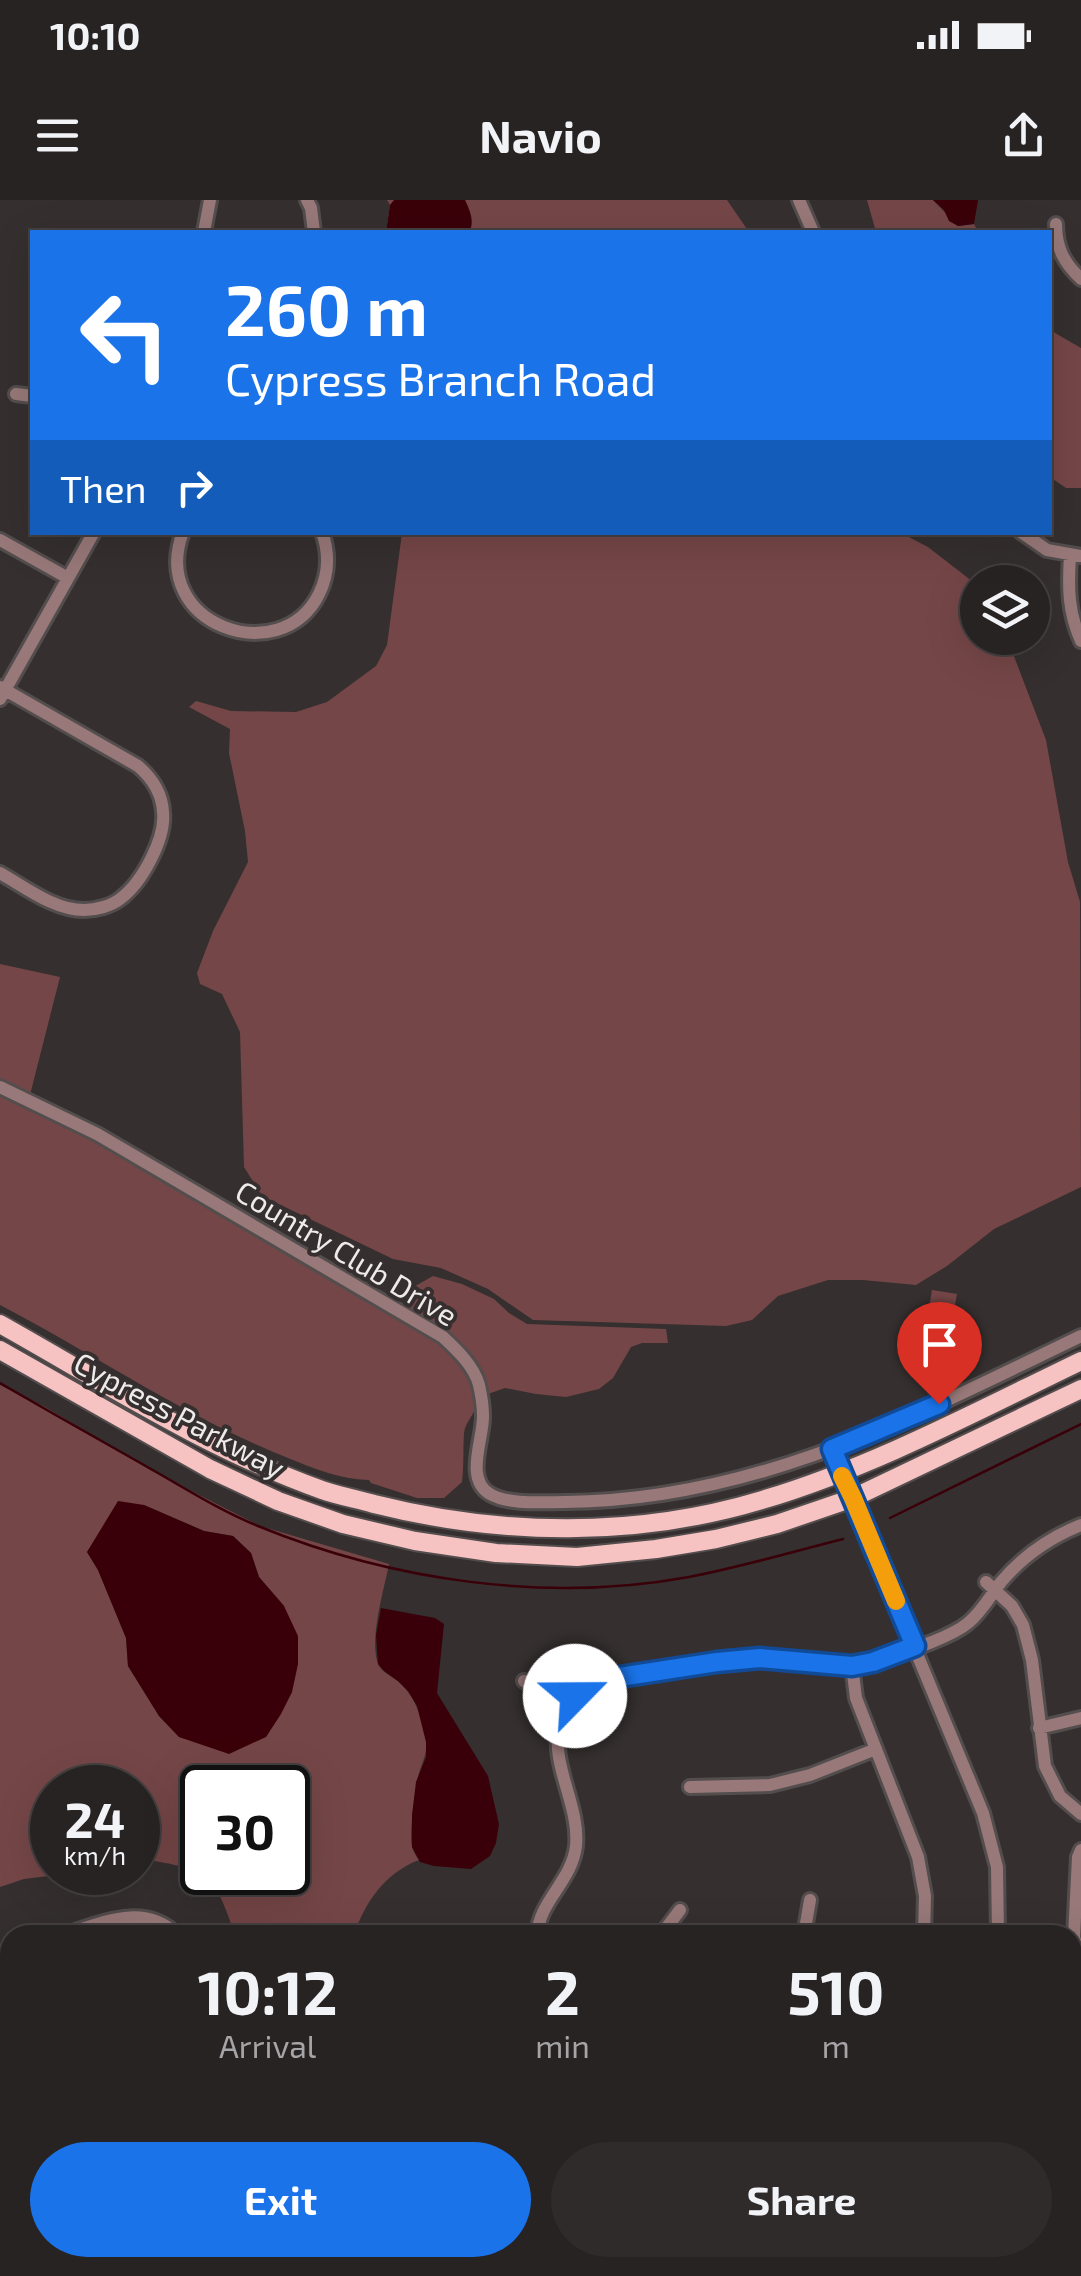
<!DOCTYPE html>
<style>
:root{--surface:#282323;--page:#302b2b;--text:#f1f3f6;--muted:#a5a4a6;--line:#444041;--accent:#1a73e8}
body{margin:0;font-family:"Exo 2",sans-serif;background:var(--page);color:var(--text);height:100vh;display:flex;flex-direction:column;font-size:38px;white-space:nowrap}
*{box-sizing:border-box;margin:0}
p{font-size:32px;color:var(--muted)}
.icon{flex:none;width:55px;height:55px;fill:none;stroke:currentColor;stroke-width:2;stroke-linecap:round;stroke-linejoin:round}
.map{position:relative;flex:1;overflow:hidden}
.panel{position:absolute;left:0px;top:1725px;width:1082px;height:352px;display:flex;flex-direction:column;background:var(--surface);border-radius:30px 30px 0 0;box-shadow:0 10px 40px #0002,0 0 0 2px var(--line)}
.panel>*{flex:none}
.banner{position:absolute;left:30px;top:30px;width:1022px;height:305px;border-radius:0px;box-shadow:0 10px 40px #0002,0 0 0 2px var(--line);background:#1a73e8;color:#fff;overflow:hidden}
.buttons{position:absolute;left:960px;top:365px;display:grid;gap:20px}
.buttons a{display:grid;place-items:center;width:90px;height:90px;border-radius:50%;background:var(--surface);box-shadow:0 10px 40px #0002,0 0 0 2px var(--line);font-size:50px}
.speed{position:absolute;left:30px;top:1565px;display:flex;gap:20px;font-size:50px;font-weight:700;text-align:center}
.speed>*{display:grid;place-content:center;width:130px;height:130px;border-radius:50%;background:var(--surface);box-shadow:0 10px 40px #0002,0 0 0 2px var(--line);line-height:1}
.speed small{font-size:25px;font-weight:400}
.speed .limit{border:5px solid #111;border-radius:15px;background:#fff;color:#111}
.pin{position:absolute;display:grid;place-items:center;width:85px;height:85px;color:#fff;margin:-102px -42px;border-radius:50% 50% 50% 0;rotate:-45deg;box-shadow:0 0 10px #0007}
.pin .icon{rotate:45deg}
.me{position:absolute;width:110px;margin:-55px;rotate:67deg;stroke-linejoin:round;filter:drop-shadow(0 0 8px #0008)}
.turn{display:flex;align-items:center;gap:35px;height:210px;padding:0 30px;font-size:45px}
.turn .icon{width:130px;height:130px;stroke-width:2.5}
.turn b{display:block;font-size:70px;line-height:85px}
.then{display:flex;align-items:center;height:95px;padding:0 30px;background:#0003;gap:20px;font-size:38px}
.eta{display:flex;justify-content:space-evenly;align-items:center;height:170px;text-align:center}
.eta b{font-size:60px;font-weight:700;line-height:70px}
.action{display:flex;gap:20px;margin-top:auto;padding:20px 30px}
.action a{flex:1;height:115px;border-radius:60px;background:var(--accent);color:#fff;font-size:40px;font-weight:700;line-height:115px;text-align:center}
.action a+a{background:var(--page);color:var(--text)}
.status{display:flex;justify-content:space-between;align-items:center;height:70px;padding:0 50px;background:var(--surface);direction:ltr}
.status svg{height:28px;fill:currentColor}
header{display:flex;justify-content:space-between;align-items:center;height:130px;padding:0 30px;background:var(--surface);font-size:45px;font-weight:700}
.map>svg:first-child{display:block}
</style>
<div class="status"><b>10:10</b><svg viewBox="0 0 49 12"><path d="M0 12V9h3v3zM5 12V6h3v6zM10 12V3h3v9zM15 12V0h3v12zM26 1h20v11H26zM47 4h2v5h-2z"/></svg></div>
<header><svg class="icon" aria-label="menu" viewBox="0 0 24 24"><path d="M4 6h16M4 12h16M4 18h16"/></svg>Navio<svg class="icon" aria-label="share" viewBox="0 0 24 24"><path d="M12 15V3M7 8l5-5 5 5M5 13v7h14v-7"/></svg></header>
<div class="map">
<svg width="1081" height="2076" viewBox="0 0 1081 2076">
<rect width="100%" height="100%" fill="#352f2f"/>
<path fill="#754647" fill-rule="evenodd" d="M387 0H727L749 32H386L390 5Z
M867 0H933L958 26 974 24 978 32H876Z
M1050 130 1081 148V288H1066L1050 277Z
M899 332 928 347 977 385 978 438H1007L1046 540 1068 662 1080 702 1081 987 994 1029 947 1066 916 1085 863 1080H828L778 1096 752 1120 726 1126 533 1120 488 1089 441 1068 393 1059 262 996 244 967 240 832 222 794 200 784 197 773 213 731 248 662 245 631 229 553 230 529 189 507 196 501 231 511 296 512 327 502 376 466 387 445 402 333Z
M0 764 60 777 30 895 0 881Z
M0 892 98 941 441 1141C457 1156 479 1179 477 1203 476 1213 465 1222 464 1233 463 1249 464 1265 462 1282L444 1298H417L371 1283 369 1280C339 1279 315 1269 288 1258 187 1218 96 1155 0 1105Z
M433 1076 462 1084 494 1099 509 1113 527 1124 666 1129 668 1143H642L631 1147 613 1178 599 1189 566 1197 536 1194 505 1188 485 1195 482 1178 410 1111V1089Z
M932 1090 957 1094 948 1142 924 1137Z
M0 1185 45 1207 152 1271 260 1326 389 1364C384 1390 369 1439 378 1464 382 1473 394 1477 401 1484 416 1498 423 1521 426 1540 428 1554 421 1564 418 1577 415 1589 409 1636 412 1646 412 1649 417 1658 419 1660 385 1673 365 1702 354 1735H235C230 1720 219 1687 207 1677 193 1666 155 1661 138 1659V1588H52V1672L73 1673 24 1679 0 1687ZM144 1305 204 1331 233 1336 251 1353 259 1377 284 1406 292 1492 266 1537 194 1541 179 1537 159 1516 128 1466 126 1438 98 1370 87 1352 99 1335ZM202 1588H288V1672H202Z
M67 2068H281L284 2076H60Z
M514 2068H637L633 2076H522Z"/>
<path fill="#3a0009" d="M394 0H465C470 11 475 22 469 32H386L390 5Z
M933 0H978L974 24 958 26 949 21 944 10Z
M118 1301 144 1305 204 1331 233 1336 251 1353 259 1377 284 1406 298 1436V1464L292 1492 281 1514 266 1537 229 1554 179 1537 159 1516 128 1466 126 1438 98 1370 87 1352Z
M381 1408 435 1418 444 1424 437 1493 488 1576 499 1624 496 1643 490 1656 471 1669 434 1666 420 1662 412 1647V1615L416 1582 426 1557V1542L417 1506 408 1491 398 1481 384 1471 378 1464 376 1435Z"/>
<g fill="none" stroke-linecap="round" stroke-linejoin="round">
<path stroke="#3a0009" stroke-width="2.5" d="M0 1183C50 1212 101 1241 151 1269 186 1289 221 1311 258 1326 392 1381 547 1403 689 1377 741 1367 792 1352 843 1339
M890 1318 1081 1224"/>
<defs>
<path id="minor" d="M307 0 311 8 314 32
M799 0 813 32
M1056 24C1056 48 1064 63 1081 79
M204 32 210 0
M16 194 32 196
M183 332C148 425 281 471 319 394 329 374 329 352 322 332
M1021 332 1047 350 1081 356
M0 340 68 378
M1070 356C1068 387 1068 412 1081 441
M0 487 138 566C152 578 162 593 163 612 166 638 142 683 120 699 111 706 96 710 84 710 54 710 25 687 0 673
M0 499 94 332
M0 887 97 934 443 1137C457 1150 474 1166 479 1185 481 1194 483 1206 483 1215 484 1238 464 1279 490 1294 508 1305 544 1302 565 1302 754 1301 915 1216 1081 1136
M832 1249 983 1613 997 1667 998 1735
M986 1382 1012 1406 1023 1425 1032 1460 1045 1566 1060 1596 1081 1614
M852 1466 856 1498 918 1657 925 1696 924 1735
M524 1481 567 1506
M1039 1528 1081 1518
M690 1587 770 1585 810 1575 876 1549
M1081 1650 1078 1657 1074 1737 1081 1764
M63 1735C102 1723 144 1702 177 1735
M537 1735C539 1701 572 1681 576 1646 580 1606 551 1566 559 1526 563 1508 575 1494 590 1485 607 1475 631 1475 650 1472 686 1466 725 1457 763 1458 800 1460 840 1473 876 1461 900 1453 949 1439 968 1423 982 1412 990 1396 1001 1382 1022 1357 1051 1337 1081 1325
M661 1735 680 1710
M804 1735 810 1700
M0 1754 10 1751
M0 1863 10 1860
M0 1979 10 1978
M1072 2048H1081
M364 2068 376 2076
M781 2068 790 2072
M897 2068 907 2076
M706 2076 710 2068
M878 2076 885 2068"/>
<path id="major" d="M0 1124C105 1183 209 1250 322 1290 339 1296 357 1299 374 1304 501 1336 636 1338 762 1300 873 1267 977 1211 1081 1161
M0 1150 210 1269 278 1301 343 1324 415 1341 496 1353 577 1357 656 1349 716 1339 777 1324 853 1298 1081 1189"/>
</defs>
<use href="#minor" stroke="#534d4d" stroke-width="18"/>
<use href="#major" stroke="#534d4d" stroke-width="22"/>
<use href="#minor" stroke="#987878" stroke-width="12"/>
<use href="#major" stroke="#f7c2c2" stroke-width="18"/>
</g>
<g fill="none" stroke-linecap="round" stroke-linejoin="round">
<defs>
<path id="route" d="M575 1496 600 1480 717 1462 760 1458 852 1466 873 1462 915 1446 832 1249 939 1204"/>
</defs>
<use href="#route" stroke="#114b97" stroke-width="25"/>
<use href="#route" stroke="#1a73e8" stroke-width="18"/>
<path stroke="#f59e0b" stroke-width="18" d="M842 1276 853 1298 896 1401"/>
</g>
<g text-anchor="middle" stroke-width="8" stroke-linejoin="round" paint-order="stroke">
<g font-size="30" fill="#efebeb" stroke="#352f2f">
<text transform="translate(346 1054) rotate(31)" y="10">Country Club Drive</text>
<text transform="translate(179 1216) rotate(28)" y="10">Cypress Parkway</text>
</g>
</g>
</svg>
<div class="buttons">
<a><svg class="icon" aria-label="layers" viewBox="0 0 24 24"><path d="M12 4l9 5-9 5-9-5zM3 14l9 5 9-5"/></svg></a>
</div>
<div class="speed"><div>24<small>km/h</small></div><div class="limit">30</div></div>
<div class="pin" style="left:939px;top:1204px;background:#d93025"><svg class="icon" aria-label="arrive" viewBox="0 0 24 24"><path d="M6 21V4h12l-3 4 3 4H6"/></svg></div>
<svg class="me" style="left:575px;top:1496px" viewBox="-20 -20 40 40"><circle r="19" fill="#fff"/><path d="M0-13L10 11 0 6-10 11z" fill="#1a73e8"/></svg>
<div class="banner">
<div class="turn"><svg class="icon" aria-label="left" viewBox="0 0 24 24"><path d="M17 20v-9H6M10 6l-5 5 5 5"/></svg><div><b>260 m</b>Cypress Branch Road</div></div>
<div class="then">Then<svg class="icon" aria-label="right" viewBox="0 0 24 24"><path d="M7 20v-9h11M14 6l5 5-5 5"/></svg></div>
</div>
<section class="panel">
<div class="eta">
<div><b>10:12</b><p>Arrival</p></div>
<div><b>2</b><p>min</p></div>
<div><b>510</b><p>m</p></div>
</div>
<div class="action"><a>Exit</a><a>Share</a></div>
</section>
</div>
